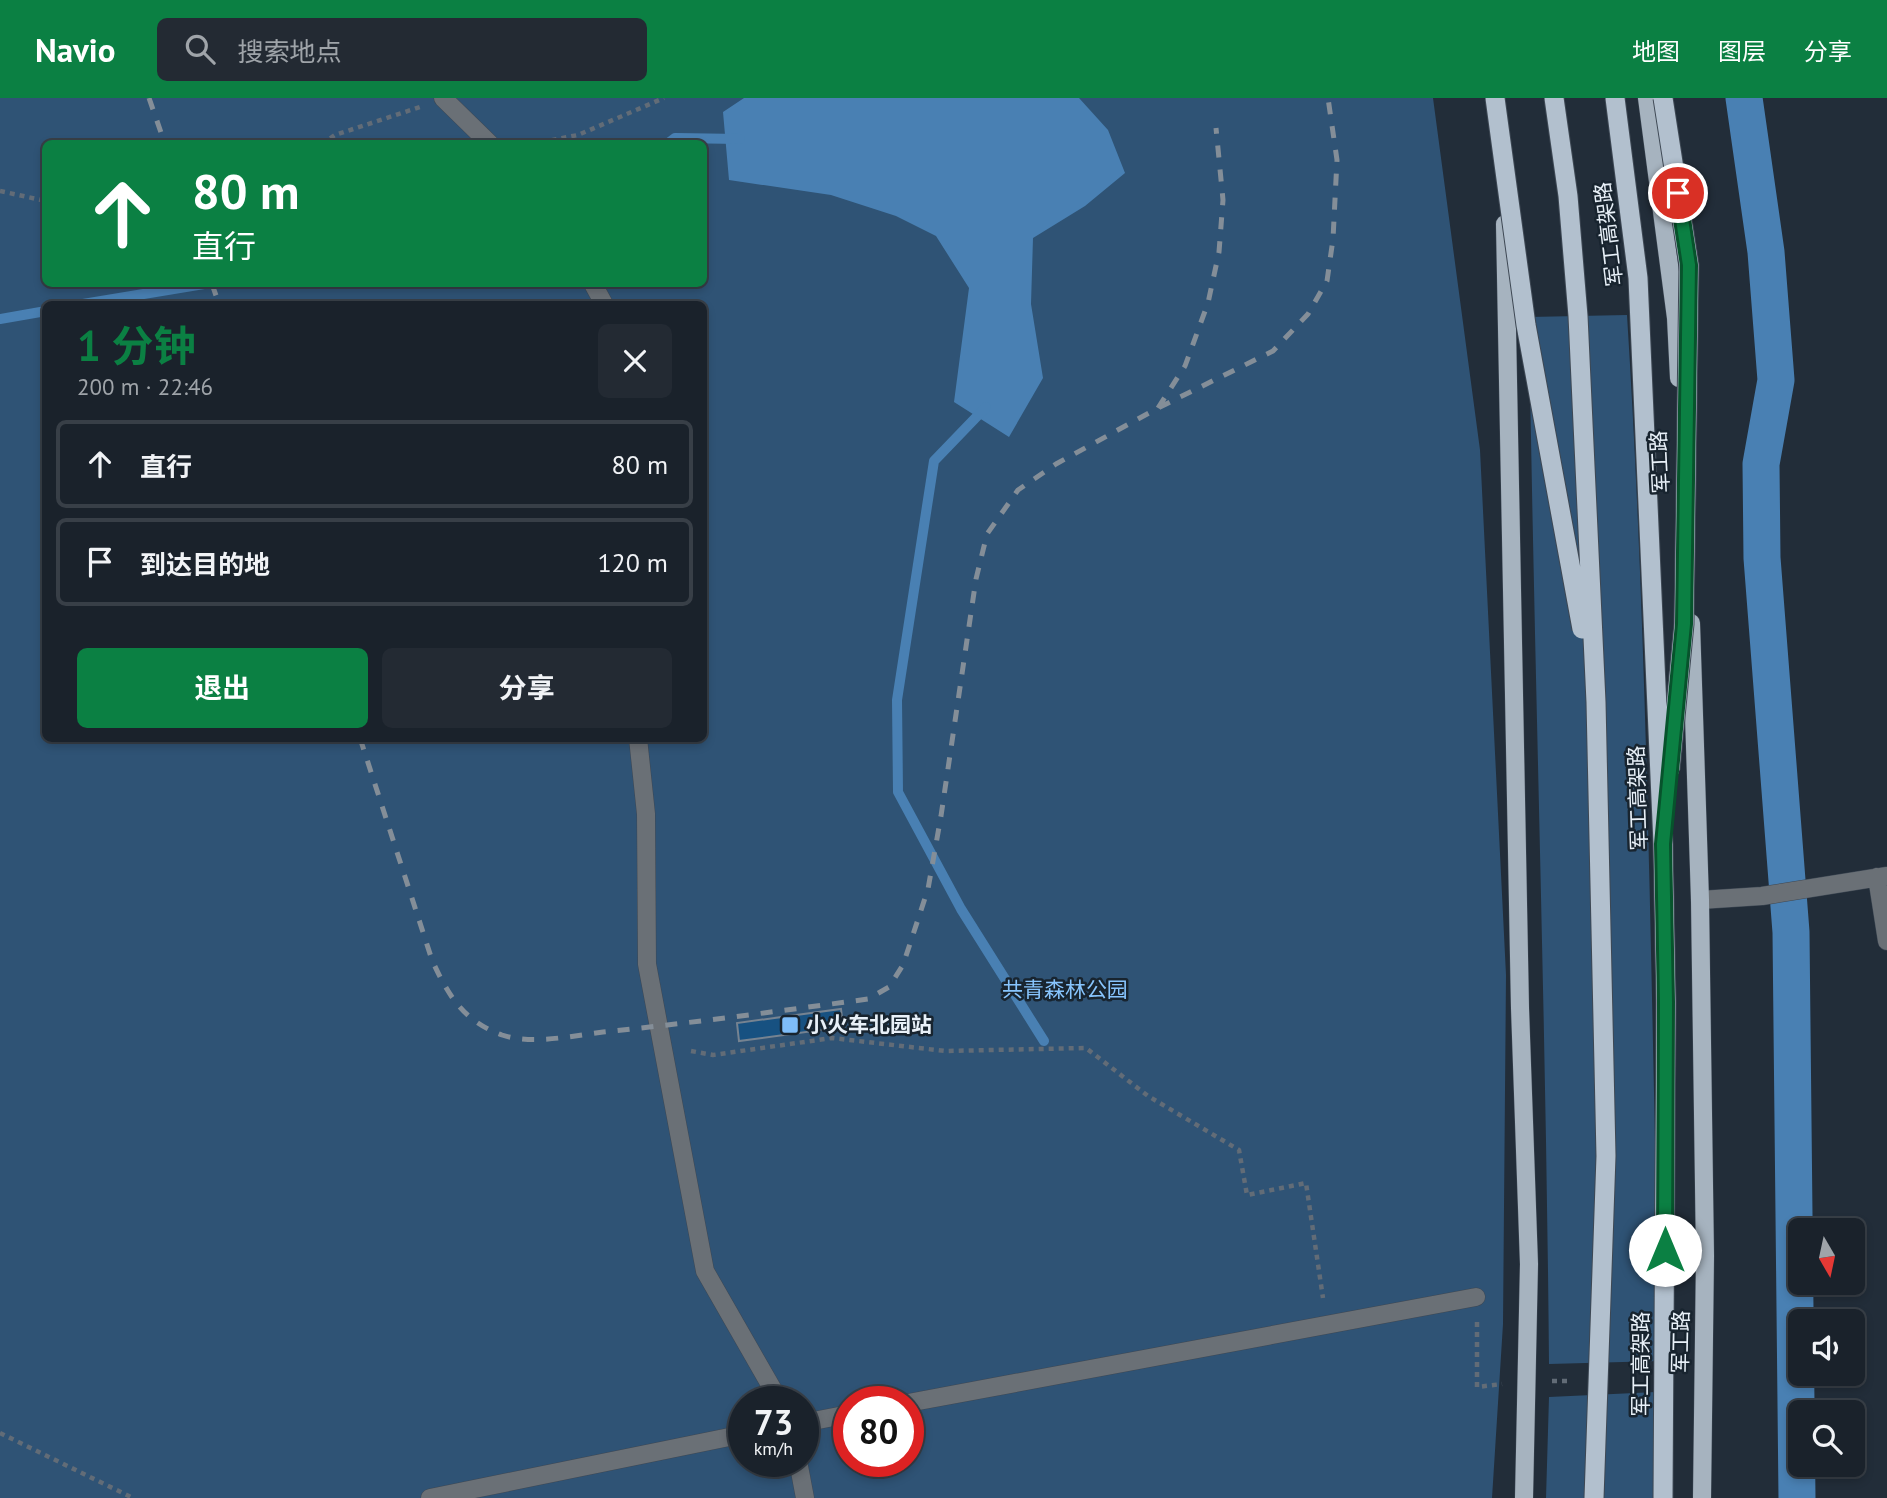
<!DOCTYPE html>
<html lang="zh">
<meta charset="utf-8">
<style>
:root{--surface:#1a222b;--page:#232a33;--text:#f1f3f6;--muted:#9fa4a9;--line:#383f47;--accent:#0b8043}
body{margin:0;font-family:"PT Sans","Noto Sans SC",sans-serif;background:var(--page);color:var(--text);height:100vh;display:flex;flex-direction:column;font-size:26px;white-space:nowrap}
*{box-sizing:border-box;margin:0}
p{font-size:23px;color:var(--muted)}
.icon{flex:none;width:38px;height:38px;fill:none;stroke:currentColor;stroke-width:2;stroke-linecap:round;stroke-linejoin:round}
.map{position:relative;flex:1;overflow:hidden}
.sheet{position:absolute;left:42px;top:203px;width:665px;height:441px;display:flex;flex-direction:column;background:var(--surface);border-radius:10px;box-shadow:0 4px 10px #0003,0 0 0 2px var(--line)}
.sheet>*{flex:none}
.banner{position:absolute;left:42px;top:42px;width:665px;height:147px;border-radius:10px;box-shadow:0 4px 10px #0003,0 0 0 2px var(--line);background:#0b8043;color:#fff;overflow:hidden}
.needle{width:46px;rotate:171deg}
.buttons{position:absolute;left:1788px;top:1120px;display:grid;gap:14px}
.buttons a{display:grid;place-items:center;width:77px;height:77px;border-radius:10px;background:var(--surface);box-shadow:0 4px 10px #0003,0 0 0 2px var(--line);font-size:35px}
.speed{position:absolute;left:728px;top:1288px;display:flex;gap:14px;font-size:35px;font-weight:700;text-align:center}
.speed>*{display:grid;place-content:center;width:91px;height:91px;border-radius:50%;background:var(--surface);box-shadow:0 4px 10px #0003,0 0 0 2px var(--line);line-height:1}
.speed small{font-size:18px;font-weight:400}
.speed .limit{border:10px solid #d22;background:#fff;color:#111}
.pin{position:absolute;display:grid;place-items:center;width:60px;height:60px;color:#fff;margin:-30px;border:4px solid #fff;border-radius:50%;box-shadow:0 2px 7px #0007}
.me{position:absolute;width:77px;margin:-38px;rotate:0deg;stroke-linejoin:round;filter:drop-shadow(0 0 5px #0008)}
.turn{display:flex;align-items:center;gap:24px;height:147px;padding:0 35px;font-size:32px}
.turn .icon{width:91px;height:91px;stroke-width:2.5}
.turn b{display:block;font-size:49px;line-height:60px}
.round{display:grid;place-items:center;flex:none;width:74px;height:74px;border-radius:10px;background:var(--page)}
.overview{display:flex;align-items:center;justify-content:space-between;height:119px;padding:0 35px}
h1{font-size:42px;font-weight:700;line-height:52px;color:var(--accent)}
.cta{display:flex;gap:14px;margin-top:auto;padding:14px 35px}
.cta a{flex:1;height:80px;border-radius:10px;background:var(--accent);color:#fff;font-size:28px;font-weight:700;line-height:80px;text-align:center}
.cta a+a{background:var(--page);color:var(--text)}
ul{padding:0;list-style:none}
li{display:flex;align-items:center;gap:21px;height:88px;margin:0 14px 10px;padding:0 21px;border:4px solid var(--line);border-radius:10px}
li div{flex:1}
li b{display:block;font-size:26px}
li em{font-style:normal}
header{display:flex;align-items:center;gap:42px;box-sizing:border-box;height:98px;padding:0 35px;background:var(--accent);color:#fff}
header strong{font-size:33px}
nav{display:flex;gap:38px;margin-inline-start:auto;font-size:24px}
.search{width:490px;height:63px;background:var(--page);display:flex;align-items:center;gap:18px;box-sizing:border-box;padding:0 24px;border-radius:10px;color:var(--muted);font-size:26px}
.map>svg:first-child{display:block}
</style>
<header>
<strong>Navio</strong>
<div class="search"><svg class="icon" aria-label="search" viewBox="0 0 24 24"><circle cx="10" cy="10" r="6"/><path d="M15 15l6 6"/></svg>搜索地点</div>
<nav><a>地图</a><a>图层</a><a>分享</a></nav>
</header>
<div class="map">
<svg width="1887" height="1400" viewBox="0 0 1887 1400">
<rect width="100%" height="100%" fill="#222d39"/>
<path fill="#2f5375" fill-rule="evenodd" d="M0 0H1433L1480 352 1506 877 1503 1226 1492 1400H0ZM46 46H704V186H46ZM46 206H704V640H46ZM744 1304H803V1363H744ZM849 1304H908V1363H849Z
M1627 217C1649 565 1651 914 1660 1263L1549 1266C1546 917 1534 568 1529 219Z
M1656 1294 1653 1400H1546L1549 1299Z"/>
<path fill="#4980b3" d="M744 0H1079L1108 32 1125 75 1085 108 1033 140 1031 206 1043 280 1009 339 954 304 969 190 936 138 896 118 831 97 729 82 723 14Z"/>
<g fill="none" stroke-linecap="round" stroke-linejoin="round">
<path stroke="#4980b3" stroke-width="10" d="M667 46 675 40 740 41
M83 206 204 186
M0 221 46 213
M986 309 934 363 897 602 898 694 961 811 1044 943"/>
<path stroke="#4980b3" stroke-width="37" d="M1744 0 1766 154 1776 282 1761 366 1762 460 1791 834 1797 1400"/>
</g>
<path fill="#175181" stroke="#768391" stroke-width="2" d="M841 911 843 929 739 943 737 925Z"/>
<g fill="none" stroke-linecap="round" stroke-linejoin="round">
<defs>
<path id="service" d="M1877 779 1887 843
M1700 802 1762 798 1887 778"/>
<path id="minor" d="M443 0 490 46
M593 186 604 206
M638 640 646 716 647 866 705 1173 780 1304
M908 1305 1476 1199
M803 1325 849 1316
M798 1363 805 1400
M430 1400 744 1336"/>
<path id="primary" d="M1647 0 1676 220 1679 280
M1505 126 1520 910 1529 1166 1524 1400
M1691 525 1700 802 1705 1158 1702 1400"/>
</defs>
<use href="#service" stroke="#3e4854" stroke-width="19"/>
<use href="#minor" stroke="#3e4854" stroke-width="19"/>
<use href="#primary" stroke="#3e4854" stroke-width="19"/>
<path stroke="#626c77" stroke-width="4.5" stroke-dasharray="5 5" stroke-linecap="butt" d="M322 46 335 37 420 9
M532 46 578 37 664 0
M0 93 46 103
M691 953 713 957 832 940 945 953 1086 950 1148 998 1239 1052 1247 1097 1306 1085 1323 1200
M1477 1224V1289L1502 1286
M1552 1283H1572
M0 1335 133 1400"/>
<use href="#service" stroke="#6a7076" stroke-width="18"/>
<use href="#minor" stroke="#6a7076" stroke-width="18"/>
<use href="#primary" stroke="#a6b3bf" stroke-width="18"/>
<path stroke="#848e98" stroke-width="5" stroke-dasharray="12 12" stroke-linecap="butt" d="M149 0 165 46
M212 186 219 206
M1158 310 1185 268 1208 205 1219 154 1223 102 1216 30
M360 640 432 862C448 897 463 923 502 937 532 947 571 938 603 934 691 925 780 913 868 901L889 889 903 867 928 791 941 718 976 481 987 436 1018 392 1056 366 1158 310 1273 253 1308 216 1327 183 1333 141 1337 62 1328 0"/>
<defs>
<path id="trunk-bridge" d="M1495 0 1526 227 1582 531
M1554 0 1568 98 1578 218 1596 604 1606 1058 1594 1400
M1615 0 1638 180 1663 746 1666 904 1663 1400
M1663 0 1689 167 1684 526 1670 671"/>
</defs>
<use href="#trunk-bridge" stroke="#3e4854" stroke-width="21" stroke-linecap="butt"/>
<use href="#trunk-bridge" stroke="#b2c0ce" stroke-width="19"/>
</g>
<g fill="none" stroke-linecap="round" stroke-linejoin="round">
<defs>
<path id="route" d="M1665 1152 1666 904 1663 746 1684 526 1689 167 1678 95"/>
</defs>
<use href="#route" stroke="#07532c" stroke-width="18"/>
<use href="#route" stroke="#0b8043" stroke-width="12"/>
</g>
<rect fill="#7ebdf9" stroke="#18242f" stroke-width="2.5" x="781" y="918" width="18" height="18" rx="3.5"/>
<g text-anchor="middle" stroke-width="5" stroke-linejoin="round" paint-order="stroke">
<g font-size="21" fill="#e8f0f8" stroke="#18242f">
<text transform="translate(1609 136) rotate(-97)" y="7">军工高架路</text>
<text transform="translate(1660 364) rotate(-93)" y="7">军工路</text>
<text transform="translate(1638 700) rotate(-92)" y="7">军工高架路</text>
<text transform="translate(1681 1244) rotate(-89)" y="7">军工路</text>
<text transform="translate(1641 1266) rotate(-90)" y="7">军工高架路</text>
</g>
<g font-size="21" fill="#87c4fd" stroke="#18242f">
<text x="1065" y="899">共青森林公园</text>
</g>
<g font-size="21" font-weight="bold" fill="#e8f0f8" stroke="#18242f" text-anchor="start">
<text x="806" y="934">小火车北园站</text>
</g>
</g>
</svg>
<div class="buttons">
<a><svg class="needle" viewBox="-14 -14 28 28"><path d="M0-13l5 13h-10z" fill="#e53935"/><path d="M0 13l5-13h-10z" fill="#9fa4a9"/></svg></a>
<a><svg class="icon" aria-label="sound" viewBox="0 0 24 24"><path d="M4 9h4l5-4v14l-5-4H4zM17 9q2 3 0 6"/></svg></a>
<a><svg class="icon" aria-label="search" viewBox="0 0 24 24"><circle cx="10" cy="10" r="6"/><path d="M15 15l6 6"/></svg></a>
</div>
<div class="speed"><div>73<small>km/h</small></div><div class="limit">80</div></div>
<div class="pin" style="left:1678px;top:95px;background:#d93025"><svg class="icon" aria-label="arrive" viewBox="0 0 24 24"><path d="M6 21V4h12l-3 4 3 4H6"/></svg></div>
<svg class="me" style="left:1665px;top:1152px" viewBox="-20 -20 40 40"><circle r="19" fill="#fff"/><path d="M0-13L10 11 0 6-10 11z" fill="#0b8043"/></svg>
<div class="banner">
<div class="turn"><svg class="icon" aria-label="ahead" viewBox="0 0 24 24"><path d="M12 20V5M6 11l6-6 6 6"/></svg><div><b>80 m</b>直行</div></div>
</div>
<section class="sheet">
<div class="overview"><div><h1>1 分钟</h1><p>200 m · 22:46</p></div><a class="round"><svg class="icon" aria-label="close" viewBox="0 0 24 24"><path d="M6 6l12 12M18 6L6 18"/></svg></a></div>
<ul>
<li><svg class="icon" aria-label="ahead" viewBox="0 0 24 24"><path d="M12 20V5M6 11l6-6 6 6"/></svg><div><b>直行</b></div><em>80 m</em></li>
<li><svg class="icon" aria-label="arrive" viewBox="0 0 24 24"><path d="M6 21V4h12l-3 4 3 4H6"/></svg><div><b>到达目的地</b></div><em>120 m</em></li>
</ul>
<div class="cta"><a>退出</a><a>分享</a></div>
</section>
</div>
